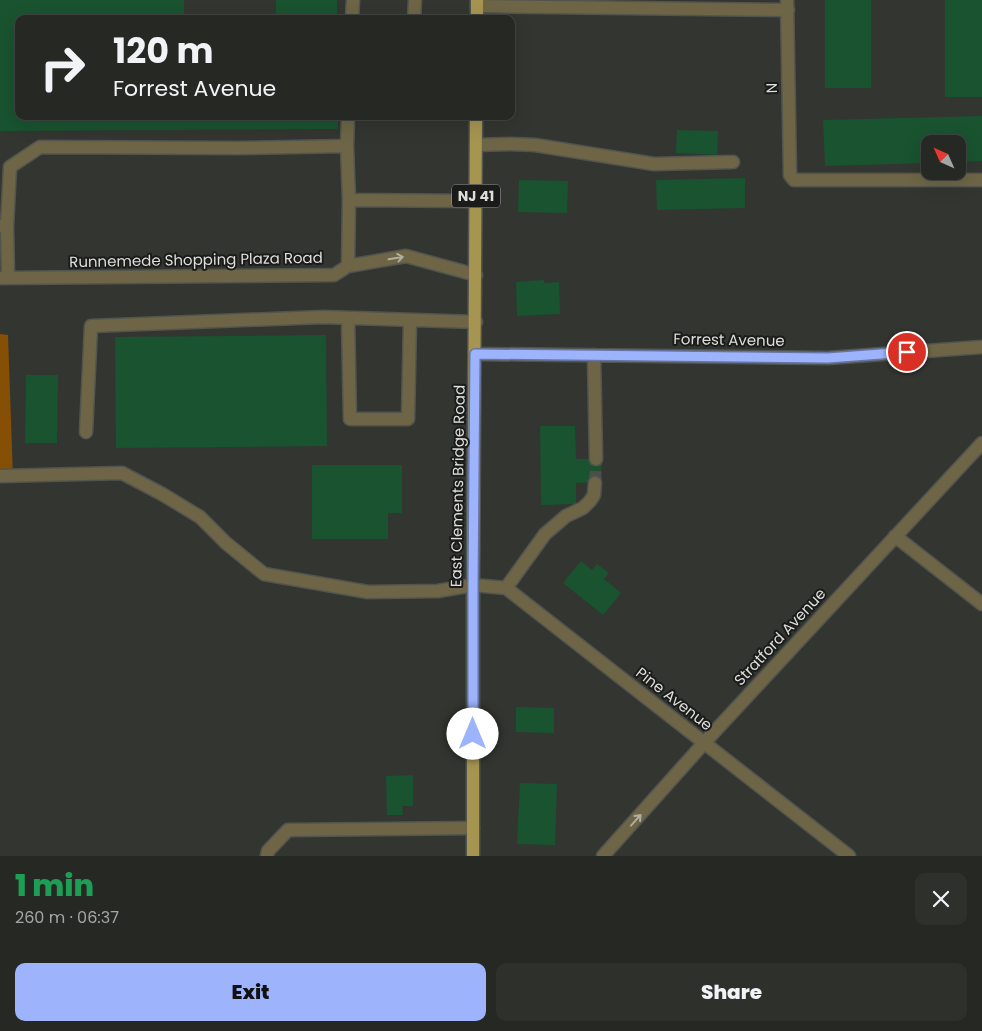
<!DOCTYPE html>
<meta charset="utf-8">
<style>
:root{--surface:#262824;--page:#2e302c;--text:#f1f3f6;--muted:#a4a6a6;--line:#424441;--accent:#9db4fd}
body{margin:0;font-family:Poppins,sans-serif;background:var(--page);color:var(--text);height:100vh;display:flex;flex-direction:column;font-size:19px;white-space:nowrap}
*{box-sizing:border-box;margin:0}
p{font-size:16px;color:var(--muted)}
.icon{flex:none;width:28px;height:28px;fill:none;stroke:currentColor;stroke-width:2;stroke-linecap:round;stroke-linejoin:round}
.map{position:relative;height:856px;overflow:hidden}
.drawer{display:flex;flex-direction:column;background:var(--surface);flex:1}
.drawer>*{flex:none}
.hud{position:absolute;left:15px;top:15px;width:500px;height:105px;border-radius:10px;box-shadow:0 5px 20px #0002,0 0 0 1px var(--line);background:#262824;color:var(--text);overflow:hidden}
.needle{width:32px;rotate:315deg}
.controls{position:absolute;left:921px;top:135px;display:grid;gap:10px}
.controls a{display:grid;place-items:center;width:45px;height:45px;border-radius:10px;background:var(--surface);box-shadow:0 5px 20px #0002,0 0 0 1px var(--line);font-size:25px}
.pin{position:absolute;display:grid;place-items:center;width:42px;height:42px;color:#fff;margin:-21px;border:2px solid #fff;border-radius:50%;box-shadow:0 1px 5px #0007}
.me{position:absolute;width:55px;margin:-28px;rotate:0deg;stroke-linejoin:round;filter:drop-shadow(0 0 4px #0008)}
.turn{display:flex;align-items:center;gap:18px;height:105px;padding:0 15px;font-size:22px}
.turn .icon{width:65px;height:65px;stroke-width:2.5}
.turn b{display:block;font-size:35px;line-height:42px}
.round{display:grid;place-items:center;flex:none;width:52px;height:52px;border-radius:10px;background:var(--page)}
.summary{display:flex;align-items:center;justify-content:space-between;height:85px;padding:0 15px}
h1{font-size:30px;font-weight:800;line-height:38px;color:#1e9e55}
.button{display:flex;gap:10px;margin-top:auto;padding:10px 15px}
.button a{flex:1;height:58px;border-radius:10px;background:var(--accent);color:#111;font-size:20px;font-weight:800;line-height:58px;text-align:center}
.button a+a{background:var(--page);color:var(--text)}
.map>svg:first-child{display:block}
</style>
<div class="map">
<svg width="982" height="856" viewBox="0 0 982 856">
<rect width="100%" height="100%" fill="#333530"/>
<path fill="#854f05" d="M0 334 8 335 13 478 0 477Z"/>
<path fill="#195330" d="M0 0H184V16L276 15V0H337V19H19V116H338V129L0 131Z
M825 0H871V88H825Z
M945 0H982V97H945Z
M982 116V161L958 162V144H930V163L825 166 823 120Z
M677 130 718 131 717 155 676 153Z
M745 178V208L657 210 656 180Z
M519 180 568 181 567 213 518 212Z
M544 280V283L559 282 560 314 517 316 516 282Z
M326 335 327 446 116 448 115 337Z
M26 375H58L57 443H25Z
M540 426H575L576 459H601L602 482 576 483V504L541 505Z
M312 465H402V513H388V539H312Z
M581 561 592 570 597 564 609 573 604 579 621 593 603 615 563 583Z
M516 707 554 708V733L516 732Z
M413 775V806H402L403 815H387L386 776Z
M520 783 557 784 555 845 517 844Z"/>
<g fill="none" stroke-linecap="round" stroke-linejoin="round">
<path stroke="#4d4e4a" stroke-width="12" stroke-dasharray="12 6" stroke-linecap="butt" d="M595 483 596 459"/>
<defs>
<path id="minor" d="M787 0 790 175 794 180H982
M477 6 788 10
M352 19 353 0
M414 19 415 0
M348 116 347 146 349 200 476 201
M476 145 511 144 535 145 654 164 733 162
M0 226H7L10 167 40 147 237 148 347 146
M7 226 8 278
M348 266 349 200
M0 278 334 275 348 266 406 256 476 275
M348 318 350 419H408L410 320
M475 354 828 358 982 347
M594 355 596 459
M86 432 91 326 323 317 476 322
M0 476 122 473 162 494 200 517 226 543 264 574 368 592 438 591 473 585 506 588 849 856
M895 536 982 604
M506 588 545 534 566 516 583 508 590 501 594 495 595 483
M267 856 268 851 288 830 473 828
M603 856 704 743 982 443"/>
<path id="major" d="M477 19V0
M473 856V585L476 116"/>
</defs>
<use href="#minor" stroke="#52544f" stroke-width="15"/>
<use href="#major" stroke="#52544f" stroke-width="15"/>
<use href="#minor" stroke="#6d6546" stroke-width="12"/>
<use href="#major" stroke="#a69451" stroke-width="12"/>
</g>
<defs><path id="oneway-shaft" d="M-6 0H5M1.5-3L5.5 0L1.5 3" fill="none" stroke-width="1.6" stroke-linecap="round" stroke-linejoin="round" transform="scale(1.25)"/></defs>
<g stroke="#b1aea0">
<use href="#oneway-shaft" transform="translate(396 258) rotate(-10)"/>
<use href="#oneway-shaft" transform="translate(636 820) rotate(-48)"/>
</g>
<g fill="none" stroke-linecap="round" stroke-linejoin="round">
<defs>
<path id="route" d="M473 734V585L475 354 828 358 907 352"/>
</defs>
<use href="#route" stroke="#6675a4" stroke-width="12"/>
<use href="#route" stroke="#9db4fd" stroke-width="9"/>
</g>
<g text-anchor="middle" stroke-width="4" stroke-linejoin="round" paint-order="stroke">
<rect fill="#1b1c1a" stroke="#a4a4a2" stroke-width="1" x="452" y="184.5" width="48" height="23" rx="4"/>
<g font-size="14" font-weight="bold" fill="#dedfdc">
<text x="476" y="201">NJ 41</text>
</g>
<g font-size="15" fill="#dedfdc" stroke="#1b1c1a">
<text transform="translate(772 88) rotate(-91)" y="5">N</text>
<text transform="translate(196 260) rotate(-1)" y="5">Runnemede Shopping Plaza Road</text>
<text transform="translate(729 340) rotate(1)" y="5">Forrest Avenue</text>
<text transform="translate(458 486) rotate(-89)" y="5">East Clements Bridge Road</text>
<text transform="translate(780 637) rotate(-47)" y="5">Stratford Avenue</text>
<text transform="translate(674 699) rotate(38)" y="5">Pine Avenue</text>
</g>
</g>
</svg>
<div class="controls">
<a><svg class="needle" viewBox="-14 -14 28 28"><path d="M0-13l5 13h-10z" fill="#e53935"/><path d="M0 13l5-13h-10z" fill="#a4a6a6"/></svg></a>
</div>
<div class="pin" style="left:907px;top:352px;background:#d93025"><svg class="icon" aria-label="arrive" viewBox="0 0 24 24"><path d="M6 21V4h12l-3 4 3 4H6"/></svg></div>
<svg class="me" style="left:473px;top:734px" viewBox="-20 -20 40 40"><circle r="19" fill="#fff"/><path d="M0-13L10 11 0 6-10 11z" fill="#9db4fd"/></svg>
<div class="hud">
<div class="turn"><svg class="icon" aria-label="right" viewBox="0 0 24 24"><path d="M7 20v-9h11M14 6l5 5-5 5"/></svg><div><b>120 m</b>Forrest Avenue</div></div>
</div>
</div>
<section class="drawer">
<div class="summary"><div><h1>1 min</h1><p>260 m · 06:37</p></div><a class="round"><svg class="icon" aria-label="close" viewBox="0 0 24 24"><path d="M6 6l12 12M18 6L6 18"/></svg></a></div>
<div class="button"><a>Exit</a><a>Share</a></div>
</section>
